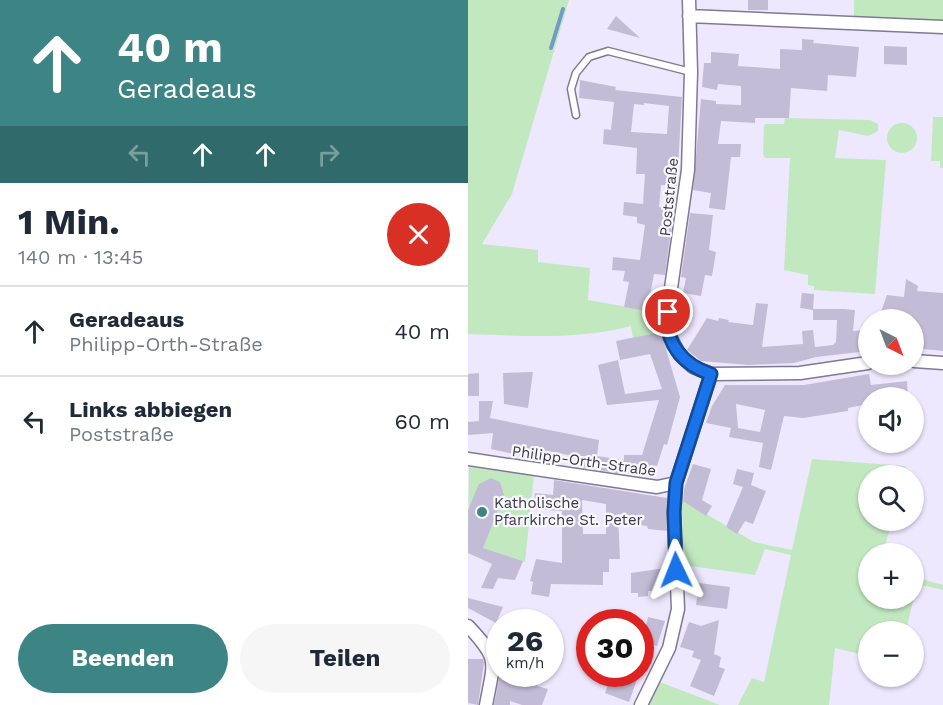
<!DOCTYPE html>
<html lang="de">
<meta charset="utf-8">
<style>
:root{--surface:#fff;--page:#f6f6f7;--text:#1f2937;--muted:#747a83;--line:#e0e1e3;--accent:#3d8585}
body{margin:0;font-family:"Work Sans",sans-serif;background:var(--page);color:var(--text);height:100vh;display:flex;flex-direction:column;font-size:22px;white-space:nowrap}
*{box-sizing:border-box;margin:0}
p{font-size:20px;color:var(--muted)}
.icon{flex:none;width:33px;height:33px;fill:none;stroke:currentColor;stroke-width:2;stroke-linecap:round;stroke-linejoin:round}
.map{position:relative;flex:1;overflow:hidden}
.details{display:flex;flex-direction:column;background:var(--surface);width:468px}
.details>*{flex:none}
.top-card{background:#3d8585;color:#fff;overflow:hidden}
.needle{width:39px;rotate:138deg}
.fabs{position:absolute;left:390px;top:309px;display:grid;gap:12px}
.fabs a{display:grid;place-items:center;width:66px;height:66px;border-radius:50%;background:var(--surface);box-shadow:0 2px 4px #0004;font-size:30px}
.speed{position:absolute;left:18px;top:609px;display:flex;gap:12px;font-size:30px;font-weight:700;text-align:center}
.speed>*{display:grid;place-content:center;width:78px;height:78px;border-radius:50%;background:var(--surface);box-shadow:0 2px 4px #0004;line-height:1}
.speed small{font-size:15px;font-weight:400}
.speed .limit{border:9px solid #d22;background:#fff;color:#111}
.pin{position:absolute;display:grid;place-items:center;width:51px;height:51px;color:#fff;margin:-26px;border:3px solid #fff;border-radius:50%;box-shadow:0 2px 6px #0007}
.me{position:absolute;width:66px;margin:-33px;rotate:358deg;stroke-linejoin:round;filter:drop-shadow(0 0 4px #0008)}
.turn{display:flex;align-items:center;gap:21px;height:126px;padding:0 18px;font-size:27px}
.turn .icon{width:78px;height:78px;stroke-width:2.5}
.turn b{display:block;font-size:42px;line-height:51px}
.lanes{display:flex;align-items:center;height:57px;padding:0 18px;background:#0003;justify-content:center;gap:30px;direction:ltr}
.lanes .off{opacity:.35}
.round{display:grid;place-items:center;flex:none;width:63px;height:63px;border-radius:32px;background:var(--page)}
.headline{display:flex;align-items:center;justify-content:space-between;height:102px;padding:0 18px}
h1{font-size:36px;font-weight:700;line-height:45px}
.button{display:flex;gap:12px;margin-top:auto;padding:12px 18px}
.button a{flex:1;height:69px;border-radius:36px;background:var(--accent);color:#fff;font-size:24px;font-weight:700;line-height:69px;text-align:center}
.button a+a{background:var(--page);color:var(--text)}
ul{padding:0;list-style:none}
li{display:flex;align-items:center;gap:18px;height:90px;padding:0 18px;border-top:2px solid var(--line)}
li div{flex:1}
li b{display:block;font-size:22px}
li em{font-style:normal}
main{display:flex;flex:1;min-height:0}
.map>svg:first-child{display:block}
</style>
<main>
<section class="details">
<div class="top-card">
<div class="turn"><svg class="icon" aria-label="ahead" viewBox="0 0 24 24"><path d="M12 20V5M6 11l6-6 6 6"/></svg><div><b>40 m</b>Geradeaus</div></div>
<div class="lanes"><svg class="icon off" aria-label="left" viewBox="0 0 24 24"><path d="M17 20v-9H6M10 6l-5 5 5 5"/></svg><svg class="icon" aria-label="ahead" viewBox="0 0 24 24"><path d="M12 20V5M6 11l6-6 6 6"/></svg><svg class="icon" aria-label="ahead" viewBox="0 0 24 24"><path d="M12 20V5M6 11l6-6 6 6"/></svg><svg class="icon off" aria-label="right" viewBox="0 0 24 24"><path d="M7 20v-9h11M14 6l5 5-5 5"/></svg></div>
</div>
<div class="headline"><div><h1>1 Min.</h1><p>140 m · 13:45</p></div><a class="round" style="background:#d93025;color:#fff"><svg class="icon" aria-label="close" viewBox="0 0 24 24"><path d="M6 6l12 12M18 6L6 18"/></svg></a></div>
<ul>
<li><svg class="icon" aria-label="ahead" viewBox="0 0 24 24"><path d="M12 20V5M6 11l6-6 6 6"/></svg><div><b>Geradeaus</b><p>Philipp-Orth-Straße</p></div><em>40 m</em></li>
<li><svg class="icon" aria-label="left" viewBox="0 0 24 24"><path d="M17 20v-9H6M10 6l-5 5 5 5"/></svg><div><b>Links abbiegen</b><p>Poststraße</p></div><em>60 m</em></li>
</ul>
<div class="button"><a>Beenden</a><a>Teilen</a></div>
</section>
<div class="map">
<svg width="475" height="705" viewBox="0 0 475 705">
<rect width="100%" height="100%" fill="#eee8fe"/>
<path fill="#c2e8c0" d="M0 0H101L44 194 14 244 70 250V262L122 268 120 300 193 313V332L165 338 163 326C110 340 54 336 0 334Z
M386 0H475V33H465V22L386 17Z
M465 117H475V168H472V161H463Z
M317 118 402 120 410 124V131L400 136 371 130 367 158 418 160 407 294 346 290V286L340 285V275L316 270 322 158H297L295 154 296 126 297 124H316Z
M419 138a15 15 0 1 1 30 0a15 15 0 1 1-30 0Z
M344 459 438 466 435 475 400 476V520L424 521 415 553 400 554V598H446V577L475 585V590L449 584 438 631 400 632V656L367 648 361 705H270L284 678 296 682 323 555 297 549 287 575 215 565 214 500 286 542 324 550Z
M1 467 66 475 57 562 0 543Z
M189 681 252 705H179Z"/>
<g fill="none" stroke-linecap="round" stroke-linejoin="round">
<path stroke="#729cc3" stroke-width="4" d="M83 48 95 9"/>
</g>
<path fill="#c3bcd6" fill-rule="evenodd" d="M280 0H300V10H280Z
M148 16 172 38 139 29Z
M334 39 346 40 345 43 391 47 388 77 360 75 359 91 323 88 321 118H287V123L253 121 250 144H273L272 157H263L257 210 241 208 243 193 225 190 233 99 248 101V104L273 105V86L250 84 249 90 234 87 236 63H243V52L271 54 270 66 312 69V49L334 50Z
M416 46 439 47V65L416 64Z
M112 80 148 87 147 90 214 97 209 186 193 185 191 207 206 208 197 275 186 274 179 311 156 307 161 282 155 281 157 271 144 270 145 257 172 260 177 225 169 223V217L155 215 156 202 175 204 177 174H168L169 148 135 144 136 129 143 130 146 102 111 98ZM176 103 201 106 199 134 163 132 166 104 176 105Z
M222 213 245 215 241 250 248 252 244 276 237 275 233 296 215 293 218 278 213 277Z
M438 279 450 286 449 291 475 293V351L446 348V320H410L419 295 436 297Z
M334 293 346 294 345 310 332 308Z
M288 303 300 304 294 347 335 344 334 331 345 330 347 347 365 345 368 342 369 320H345V309H375L387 310 385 331 400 330V351L348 357 326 363 280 365 233 361 219 350 239 318 250 321 251 318 261 320 260 322 285 325Z
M193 332 212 397 199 445 196 444 189 466 182 465V473H149L113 467 115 458 75 450 73 460 23 449 25 433 0 435V422L11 421V401H25L22 418 131 440 129 456 156 460V455H174L191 400 139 405 130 365 150 360 157 394 194 389 182 354 152 360 148 341Z
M65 372 60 408 36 404 35 373Z
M11 373V396H0V374Z
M401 374 403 385 439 381 440 398H400V404L380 408V411L335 418 316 416 303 470 291 467 295 443 261 437 263 428 238 423 244 406 257 385H336ZM268 404 297 410 292 432 270 428Z
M225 464 243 469 234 500 244 506 238 516 215 501 216 489Z
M269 469 286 473 283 485 298 491 285 524 277 521 269 534 258 527 275 487 265 484Z
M23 478 32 482 36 495 15 548 55 561 47 580 30 578 25 589 13 588 24 564 0 553V510L11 484Z
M86 480 199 498V531L180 529 179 526 171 525V517L150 514 152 559H141V572H135V585L83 584 81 597 63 594 65 582 62 581 68 559 94 563V511L65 509 67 493 85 495ZM114 500 138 504V534H115Z
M197 568V591H180V596L170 597V593H163V573Z
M231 583 262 587 259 609 228 605Z
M0 598 35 607 28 623 0 608Z
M180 617 197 621 189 646 174 642Z
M251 620 246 654 253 657 251 667 257 669 246 696 222 686 233 660 224 657 226 651 212 647 221 622 233 626Z
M0 659H15L16 663 10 705 0 703Z
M32 674H73L69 686 80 689 74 705H54L42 701V705H26Z
M144 674H171L161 702 137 693Z"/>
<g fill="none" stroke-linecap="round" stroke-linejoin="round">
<defs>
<path id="lane" d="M108 115 103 89 108 73 121 57 140 51 223 72"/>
<path id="street" d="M221 0 223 72 220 170 199 316 202 337 212 355 225 367 243 374 332 373 400 363
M221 16 475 27
M446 361 475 363
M0 459 189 487 208 483 243 374
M0 626C32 660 26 661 18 705
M173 705 201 648 210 609 206 512 208 483"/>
</defs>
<use href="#lane" stroke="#807992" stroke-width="9"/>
<use href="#street" stroke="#807992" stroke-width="15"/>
<use href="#lane" stroke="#fff" stroke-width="6"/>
<use href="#street" stroke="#fff" stroke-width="12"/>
</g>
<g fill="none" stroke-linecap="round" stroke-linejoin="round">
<defs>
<path id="route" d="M200 312C196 343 215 365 243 374L208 483 206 512 208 570"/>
</defs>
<use href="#route" stroke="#114b97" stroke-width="15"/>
<use href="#route" stroke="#1a73e8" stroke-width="10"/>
</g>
<circle fill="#3d8585" stroke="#f9f8fd" stroke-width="2" cx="14" cy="512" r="6"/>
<g text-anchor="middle" stroke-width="4.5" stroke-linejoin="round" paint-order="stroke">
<g font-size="15" fill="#3c3944" stroke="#f9f8fd">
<text transform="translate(201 197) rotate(-84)" y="5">Poststraße</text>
<text transform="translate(116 461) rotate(8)" y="5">Philipp-Orth-Straße</text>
</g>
<g font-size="15" fill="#3c3944" stroke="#f9f8fd" text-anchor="start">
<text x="26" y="508">Katholische<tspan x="26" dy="17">Pfarrkirche St. Peter</tspan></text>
</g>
</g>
</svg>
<div class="fabs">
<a><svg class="needle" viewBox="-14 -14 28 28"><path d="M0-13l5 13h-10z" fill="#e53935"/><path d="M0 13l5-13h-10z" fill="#747a83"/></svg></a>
<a><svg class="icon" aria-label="sound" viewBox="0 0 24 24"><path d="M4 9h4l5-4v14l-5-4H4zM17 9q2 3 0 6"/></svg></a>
<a><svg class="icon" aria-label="search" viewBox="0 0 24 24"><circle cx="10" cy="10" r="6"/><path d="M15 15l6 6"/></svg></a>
<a>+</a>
<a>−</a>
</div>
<div class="speed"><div>26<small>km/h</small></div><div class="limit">30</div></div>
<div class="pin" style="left:200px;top:312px;background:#d93025"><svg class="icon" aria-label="arrive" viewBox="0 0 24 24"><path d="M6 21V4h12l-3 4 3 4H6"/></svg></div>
<svg class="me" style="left:208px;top:570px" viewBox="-20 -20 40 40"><path d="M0-17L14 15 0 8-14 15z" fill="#1a73e8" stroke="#fff" stroke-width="4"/></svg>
</div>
</main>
